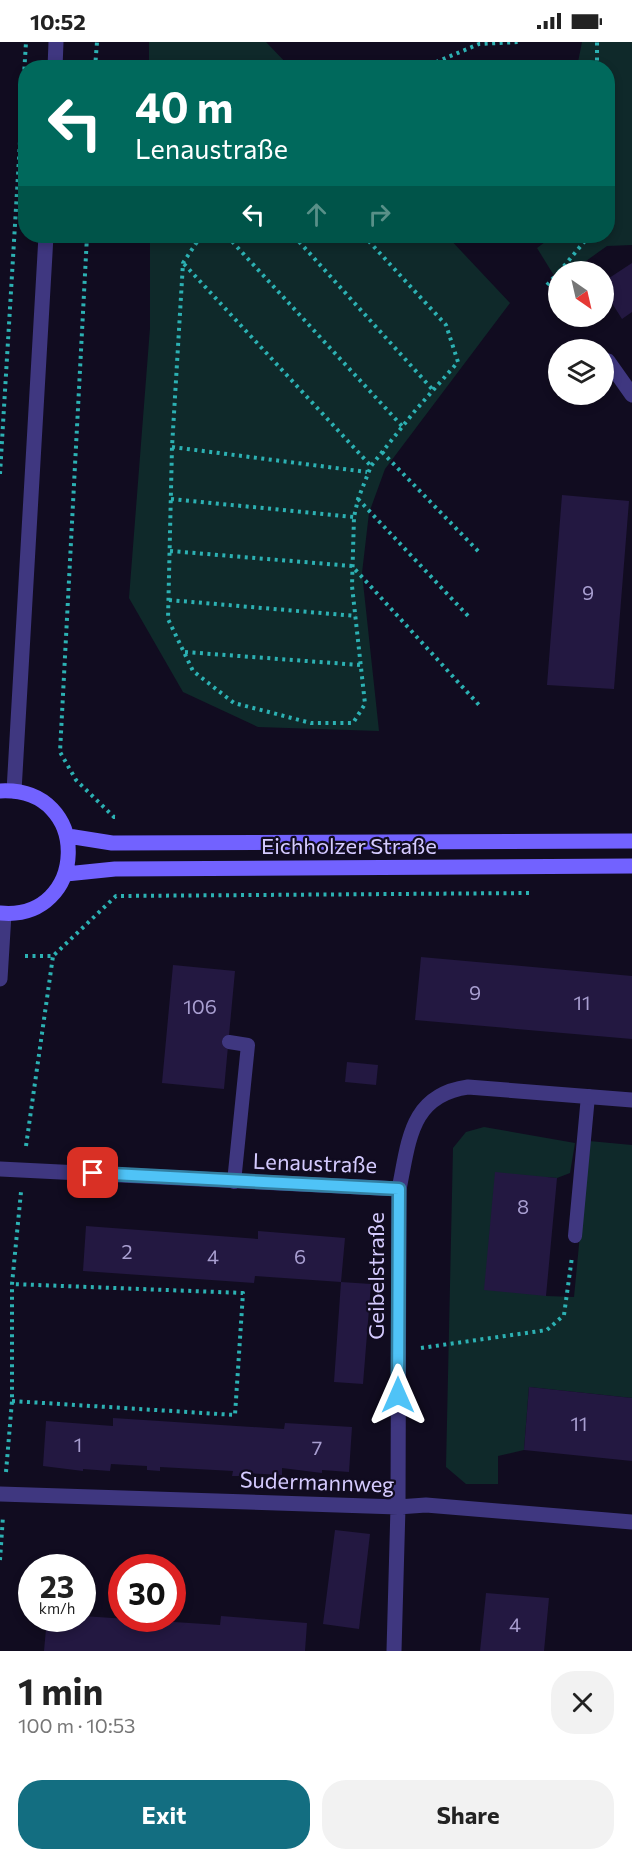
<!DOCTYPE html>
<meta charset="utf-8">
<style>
:root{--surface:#fff;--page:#f2f2f2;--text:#222;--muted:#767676;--accent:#136e81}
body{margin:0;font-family:Commissioner,sans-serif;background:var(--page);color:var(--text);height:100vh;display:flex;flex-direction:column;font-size:22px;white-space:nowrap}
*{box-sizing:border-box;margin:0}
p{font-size:20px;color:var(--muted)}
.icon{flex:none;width:33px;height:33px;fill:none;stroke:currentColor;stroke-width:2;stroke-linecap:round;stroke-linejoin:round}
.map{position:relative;height:1609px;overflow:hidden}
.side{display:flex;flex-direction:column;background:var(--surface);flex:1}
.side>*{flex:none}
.banner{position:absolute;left:18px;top:18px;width:597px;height:183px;border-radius:24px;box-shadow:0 3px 9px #0003;background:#00695c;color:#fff;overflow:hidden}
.needle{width:39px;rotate:146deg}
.buttons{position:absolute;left:548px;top:219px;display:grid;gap:12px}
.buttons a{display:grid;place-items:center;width:66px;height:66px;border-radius:50%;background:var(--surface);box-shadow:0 3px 9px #0003;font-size:30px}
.speed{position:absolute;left:18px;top:1512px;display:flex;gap:12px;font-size:30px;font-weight:700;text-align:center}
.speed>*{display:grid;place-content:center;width:78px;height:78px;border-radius:50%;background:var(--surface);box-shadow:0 3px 9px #0003;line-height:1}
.speed small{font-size:15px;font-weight:400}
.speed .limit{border:9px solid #d22;background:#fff;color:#111}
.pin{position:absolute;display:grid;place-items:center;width:51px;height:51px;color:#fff;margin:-26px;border-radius:12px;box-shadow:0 3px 9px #0006}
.me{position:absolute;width:66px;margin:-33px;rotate:0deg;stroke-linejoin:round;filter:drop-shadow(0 0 4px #0008)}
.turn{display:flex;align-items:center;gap:21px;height:126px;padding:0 18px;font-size:27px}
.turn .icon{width:78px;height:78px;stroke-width:2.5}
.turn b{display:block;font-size:42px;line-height:51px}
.lanes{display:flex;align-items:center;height:57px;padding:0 18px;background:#0003;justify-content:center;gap:30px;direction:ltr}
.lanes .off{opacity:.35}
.round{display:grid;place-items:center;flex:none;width:63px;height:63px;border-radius:24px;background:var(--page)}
.head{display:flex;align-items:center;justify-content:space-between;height:102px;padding:0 18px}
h1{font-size:36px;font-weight:700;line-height:45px}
.primary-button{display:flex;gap:12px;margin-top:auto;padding:12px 18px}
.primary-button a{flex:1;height:69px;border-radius:24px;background:var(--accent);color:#fff;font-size:24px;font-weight:700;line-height:69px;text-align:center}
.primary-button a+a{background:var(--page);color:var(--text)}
.status{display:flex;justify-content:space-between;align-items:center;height:42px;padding:0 30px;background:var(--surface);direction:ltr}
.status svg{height:16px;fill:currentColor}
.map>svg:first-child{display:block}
</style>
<div class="status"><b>10:52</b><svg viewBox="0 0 49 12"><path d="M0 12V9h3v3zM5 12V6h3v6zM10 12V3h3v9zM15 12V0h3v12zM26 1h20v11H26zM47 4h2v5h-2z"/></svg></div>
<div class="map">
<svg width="632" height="1609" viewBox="0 0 632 1609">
<rect width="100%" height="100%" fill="#110c20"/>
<path fill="#0f292a" d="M149 0H266L290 25H149Z
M582 0H632V203L607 204 572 229 558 230V240L537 206 553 194H608V26L577 25Z
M150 194H447L510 261 385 427 369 471 362 531 379 689 258 685 183 650 129 556 150 286Z
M484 1085 575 1101 570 1131 557 1136 547 1135 546 1254 574 1255 589 1099 632 1103V1356L529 1345 524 1408 498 1414V1442H466L446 1425 453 1106 466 1090Z"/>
<path fill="#231841" d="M632 221V270L622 277 603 247V240Z
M562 453 629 459 614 647 547 643Z
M421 915 632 934V997L415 978Z
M173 923 235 929 224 1047 162 1041Z
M347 1020 378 1023 376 1043 345 1040Z
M495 1130 557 1136 546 1254 484 1248Z
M86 1184 258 1197V1189L345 1196 341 1240 371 1242 363 1342 334 1340 341 1240 255 1234 254 1241 83 1229Z
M529 1345 632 1356V1419L524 1408Z
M113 1376 284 1387 285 1381 352 1385 349 1430 322 1428V1431L282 1426V1433L246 1431V1434H232L233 1429 160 1425V1429L147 1428V1424L111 1422 110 1429 83 1427V1429L43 1424 46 1379 113 1384Z
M335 1488 370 1492 359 1587 323 1582Z
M486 1551 549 1556 544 1609H480Z
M82 1574 220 1583 221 1574 307 1581 305 1609H44L47 1576H82Z"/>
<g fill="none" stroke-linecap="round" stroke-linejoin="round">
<path stroke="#2cb1b3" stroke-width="4" stroke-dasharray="3 4.5" stroke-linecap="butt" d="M95 26 97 0
M422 26 479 2 519 0
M597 26V0
M87 194 60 710 76 738 114 775H117
M201 194 183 221 172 405 168 577 193 629 234 661 311 681H353L365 662 352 544 354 475 358 457 371 424 414 370 458 320 446 283 364 194
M227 194 402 384
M294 194 433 348
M184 222 371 424
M559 230 589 194
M547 243 558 231
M172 405 367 430
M382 410 479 510
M0 432 26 0
M171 457 354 475
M358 457 469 575
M170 509 352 524 479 663
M169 558 356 574
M185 610 360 623
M25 914H53L116 854 533 851
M26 1104 53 914
M421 1306 547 1288 564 1273 572 1215
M12 1359 235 1373 243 1251 12 1242
M6 1430 12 1359V1242L21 1150
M0 1518 3 1474"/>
<path stroke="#3f3780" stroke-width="14" d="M229 1000 248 1003 234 1140
M575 1194 588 1054"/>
<path stroke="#3f3780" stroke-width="15" d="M55 26 56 0
M608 319 632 353
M14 749 46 194
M0 1127 399 1147C409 1099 410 1053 468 1045L632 1058
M0 1452 398 1465 426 1463 632 1480
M394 1609 398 1465 399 1147"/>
<path stroke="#3f3780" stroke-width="15" d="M0 937 4 872"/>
<path stroke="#7262ff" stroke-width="15" d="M0 749C94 744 88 880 0 871
M68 794 112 801 632 799
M66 832 115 827 632 824"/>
</g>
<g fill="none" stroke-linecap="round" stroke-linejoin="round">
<defs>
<path id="route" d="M93 1131 399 1147 398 1353"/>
</defs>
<use href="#route" stroke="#337fa1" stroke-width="15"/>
<use href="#route" stroke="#4fc3f7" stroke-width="10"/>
</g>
<g text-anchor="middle" stroke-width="4.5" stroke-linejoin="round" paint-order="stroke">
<g font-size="20" fill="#a89ed0">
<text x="588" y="558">9</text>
<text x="475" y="958">9</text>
<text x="582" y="968">11</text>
<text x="200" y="972">106</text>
<text x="523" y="1172">8</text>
<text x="127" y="1217">2</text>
<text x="213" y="1222">4</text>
<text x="300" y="1222">6</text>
<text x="579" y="1389">11</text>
<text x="78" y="1410">1</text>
<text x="317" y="1413">7</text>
<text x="515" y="1590">4</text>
</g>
<g font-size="22" fill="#d5cbff" stroke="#110c20">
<text x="349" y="812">Eichholzer Straße</text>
<text transform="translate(315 1121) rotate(2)" y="8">Lenaustraße</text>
<text transform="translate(376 1234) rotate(-90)" y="8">Geibelstraße</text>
<text transform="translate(317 1440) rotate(2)" y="8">Sudermannweg</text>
</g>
</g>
</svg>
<div class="buttons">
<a><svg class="needle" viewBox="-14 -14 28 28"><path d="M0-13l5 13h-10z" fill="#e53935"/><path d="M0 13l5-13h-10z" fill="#767676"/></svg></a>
<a><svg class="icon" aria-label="layers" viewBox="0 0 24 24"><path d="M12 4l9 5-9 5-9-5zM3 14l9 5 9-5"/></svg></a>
</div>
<div class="speed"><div>23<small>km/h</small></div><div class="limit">30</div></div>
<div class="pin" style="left:93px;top:1131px;background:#d93025"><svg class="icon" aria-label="arrive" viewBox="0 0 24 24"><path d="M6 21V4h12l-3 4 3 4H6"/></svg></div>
<svg class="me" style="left:398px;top:1353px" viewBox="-20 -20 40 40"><path d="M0-17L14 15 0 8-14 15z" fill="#4fc3f7" stroke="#fff" stroke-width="4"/></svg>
<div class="banner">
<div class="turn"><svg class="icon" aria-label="left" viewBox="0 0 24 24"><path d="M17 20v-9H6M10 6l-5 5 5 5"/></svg><div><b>40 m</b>Lenaustraße</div></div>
<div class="lanes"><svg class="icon" aria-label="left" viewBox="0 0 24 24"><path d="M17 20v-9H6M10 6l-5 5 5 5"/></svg><svg class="icon off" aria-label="ahead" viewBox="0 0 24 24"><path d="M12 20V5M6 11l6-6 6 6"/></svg><svg class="icon off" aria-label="right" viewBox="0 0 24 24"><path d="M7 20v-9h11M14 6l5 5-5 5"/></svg></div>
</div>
</div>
<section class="side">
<div class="head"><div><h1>1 min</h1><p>100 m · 10:53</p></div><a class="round"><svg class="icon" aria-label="close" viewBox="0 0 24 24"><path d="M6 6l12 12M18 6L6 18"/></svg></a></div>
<div class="primary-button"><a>Exit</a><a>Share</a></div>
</section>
